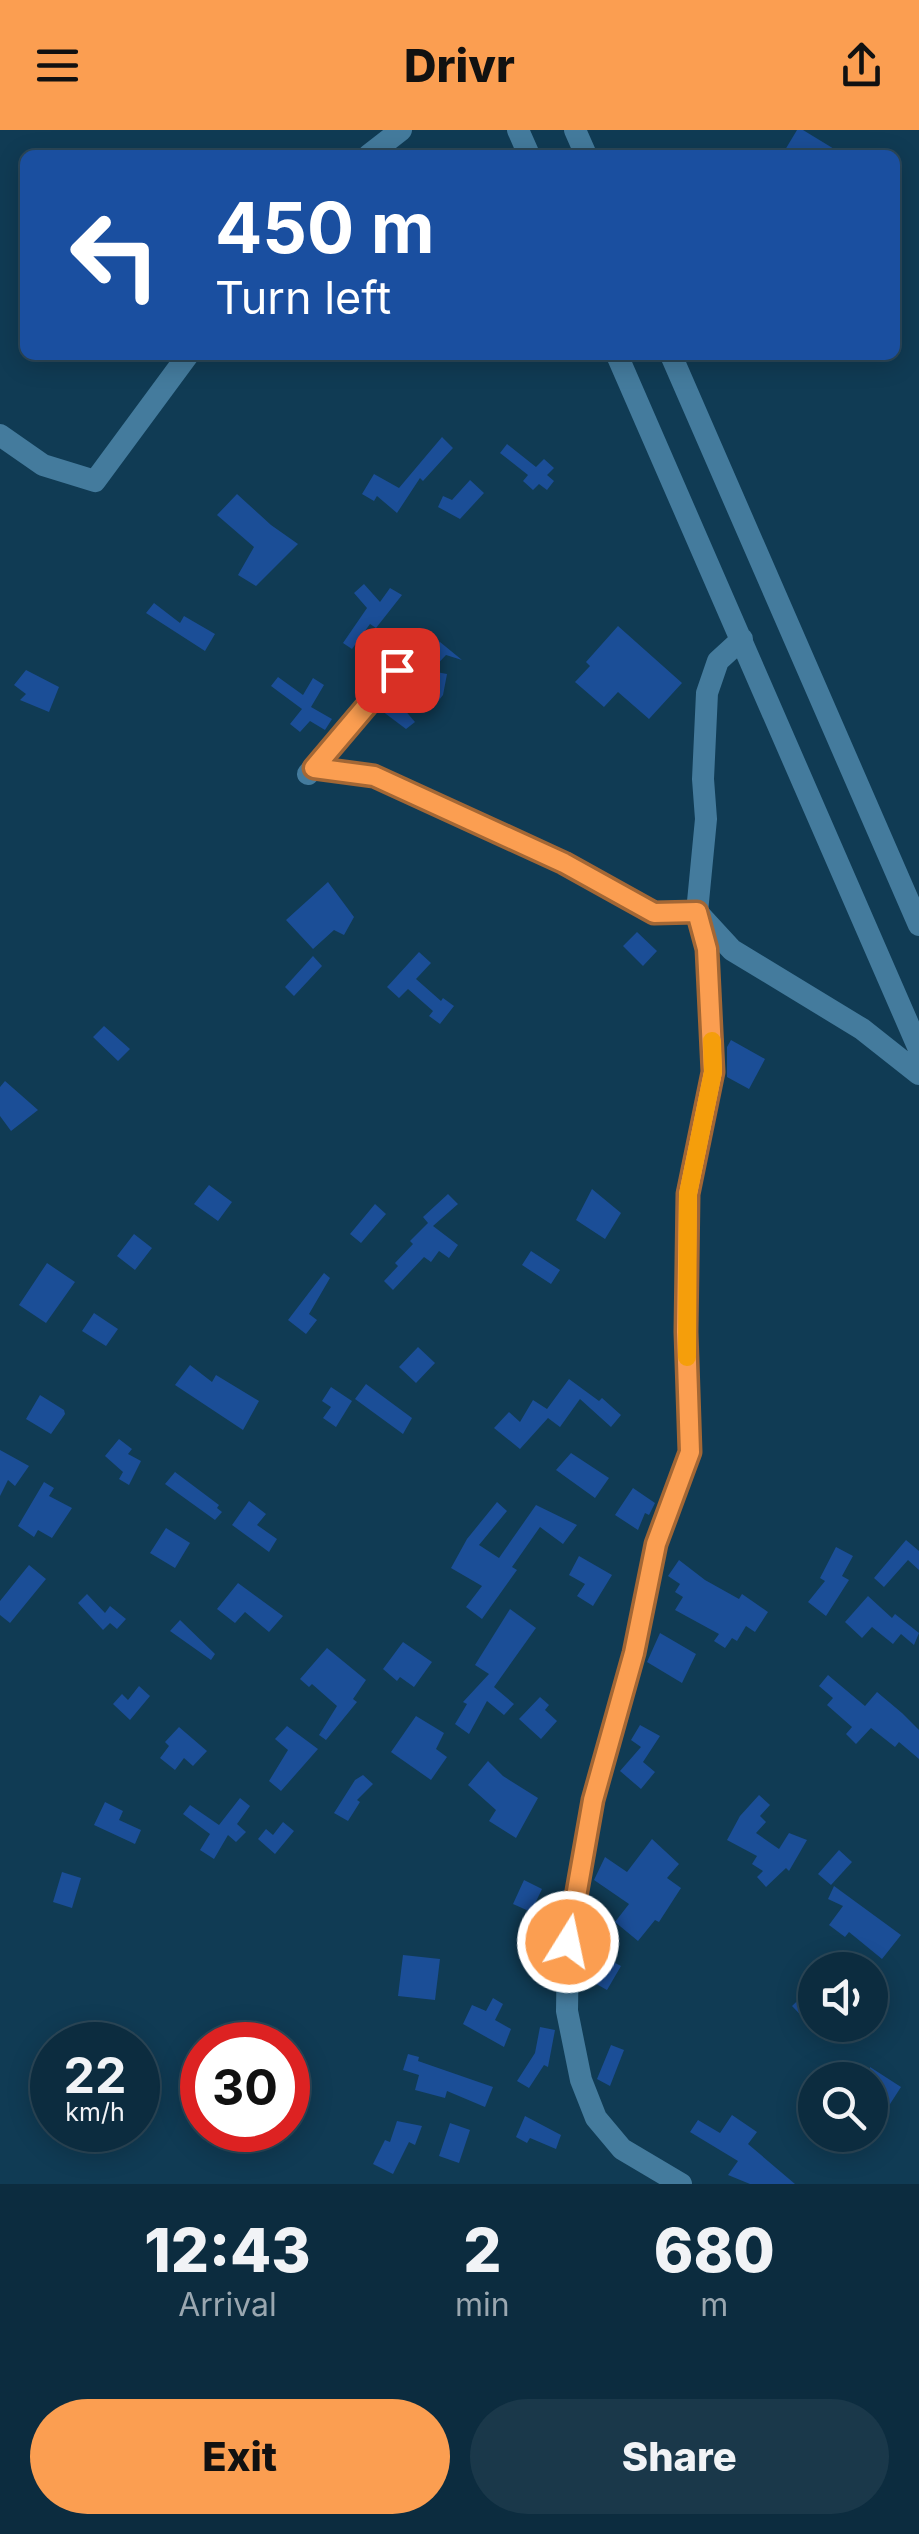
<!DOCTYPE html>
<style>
:root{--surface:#0c2c3f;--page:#1a384a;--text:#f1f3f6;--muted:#9aa7b0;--line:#2c4859;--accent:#fb9e51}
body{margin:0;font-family:Inter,sans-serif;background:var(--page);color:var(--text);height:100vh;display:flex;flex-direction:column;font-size:38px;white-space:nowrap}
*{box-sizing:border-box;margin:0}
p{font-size:32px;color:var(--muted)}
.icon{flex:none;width:55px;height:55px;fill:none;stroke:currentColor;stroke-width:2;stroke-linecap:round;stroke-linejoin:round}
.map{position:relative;height:2054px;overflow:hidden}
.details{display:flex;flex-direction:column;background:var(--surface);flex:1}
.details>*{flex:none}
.top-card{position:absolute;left:20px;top:20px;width:880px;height:210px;border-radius:15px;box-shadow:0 5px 25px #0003,0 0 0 2px var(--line);background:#1a4fa0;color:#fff;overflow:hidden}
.tools{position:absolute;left:798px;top:1822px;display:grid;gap:20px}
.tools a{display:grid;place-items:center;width:90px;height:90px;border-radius:50%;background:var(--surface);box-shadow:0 5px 25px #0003,0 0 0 2px var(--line);font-size:50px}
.speed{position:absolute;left:30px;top:1892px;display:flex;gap:20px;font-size:50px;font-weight:700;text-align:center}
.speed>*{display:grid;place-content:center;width:130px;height:130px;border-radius:50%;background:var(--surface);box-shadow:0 5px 25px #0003,0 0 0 2px var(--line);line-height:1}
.speed small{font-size:25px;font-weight:400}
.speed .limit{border:15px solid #d22;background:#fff;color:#111}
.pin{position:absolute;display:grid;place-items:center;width:85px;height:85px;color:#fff;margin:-42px;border-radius:20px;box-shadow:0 5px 15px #0006}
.me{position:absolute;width:110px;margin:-55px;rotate:10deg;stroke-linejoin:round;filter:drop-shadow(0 0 8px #0008)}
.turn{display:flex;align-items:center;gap:35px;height:210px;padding:0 30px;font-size:45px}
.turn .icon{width:130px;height:130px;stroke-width:2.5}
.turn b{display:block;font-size:70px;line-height:85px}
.eta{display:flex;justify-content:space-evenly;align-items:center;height:170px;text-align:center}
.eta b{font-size:60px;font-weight:800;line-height:70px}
.primary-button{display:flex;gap:20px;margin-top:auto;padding:20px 30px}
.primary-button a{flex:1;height:115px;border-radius:60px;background:var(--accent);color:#111;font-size:40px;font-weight:800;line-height:115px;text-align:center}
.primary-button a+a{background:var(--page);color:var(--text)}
header{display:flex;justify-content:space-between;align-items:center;height:130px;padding:0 30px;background:var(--accent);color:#111;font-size:45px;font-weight:800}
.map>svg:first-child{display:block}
</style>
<header><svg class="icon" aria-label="menu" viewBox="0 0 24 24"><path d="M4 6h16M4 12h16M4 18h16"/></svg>Drivr<svg class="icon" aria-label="share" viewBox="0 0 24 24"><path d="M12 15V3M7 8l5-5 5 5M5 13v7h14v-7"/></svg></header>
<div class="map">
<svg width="919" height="2054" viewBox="0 0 919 2054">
<rect width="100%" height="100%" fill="#103b54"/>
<path fill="#1b4e97" d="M797 0H803L844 25H782Z
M442 307 453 318 423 351 420 348 397 383 377 366 374 371 362 364 374 344 399 358Z
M507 314 536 337 544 329 554 338 547 345 554 351 547 360 539 354 533 360 523 351 528 345 500 323Z
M470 350 484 363 460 389 438 377 443 366 452 370Z
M237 364 271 395 298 414 256 456 238 445 254 417 217 385Z
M364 454 380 472 390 458 402 465 376 498 370 494 352 519 343 513 367 478 354 463Z
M154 473 180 493 184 486 215 504 205 521 146 483Z
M618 496 682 553 649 589 618 562 604 577 575 552 590 536 586 532Z
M429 503 462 530 446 525 431 541 447 544 443 565 436 574 418 558 403 578 415 592 406 599 382 581 434 519 423 514Z
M26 540 59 557 49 582 20 570 26 564 14 555Z
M278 547 303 565 313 548 324 555 311 577 332 589 325 600 310 591 300 602 290 594 302 579 271 556Z
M328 752 354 787 344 805 334 800 313 819 286 790Z
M637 802 657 821 643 836 623 816Z
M419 822 431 833 416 849 441 871 443 868 454 876 440 894 429 886 433 881 408 859 399 868 387 857Z
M313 826 322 836 294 866 285 857Z
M104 896 130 919 118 931 93 907Z
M731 910 765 929 749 959 727 947V917Z
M5 951 38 980 11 1001 0 986V957Z
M209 1055 232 1072 218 1091 194 1074Z
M592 1059 621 1083 605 1109 576 1090Z
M448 1064 458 1074 433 1096 458 1115 449 1128 439 1121 431 1132 424 1127 393 1160 384 1151 398 1136 395 1133 413 1114 410 1111 428 1093 423 1087Z
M375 1074 386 1084 361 1113 350 1104Z
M134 1104 152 1118 135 1140 117 1126Z
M531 1121 560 1140 551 1154 522 1135Z
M47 1133 75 1152 46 1193 19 1175Z
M324 1143 330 1148 309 1184 317 1190 306 1204 288 1190Z
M94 1183 118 1199 106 1216 82 1201Z
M418 1217 435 1233 416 1253 399 1237Z
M190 1235 212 1252 216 1245 259 1271 243 1300 175 1255Z
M569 1249 599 1271 602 1268 621 1285 611 1297 580 1269 560 1297 548 1288 520 1319 494 1298 509 1282 520 1292 533 1270 547 1279Z
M366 1254 412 1288 403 1304 355 1269Z
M331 1257 352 1271 336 1297 323 1288 331 1277 322 1271Z
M40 1265 64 1280 65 1284 51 1304 26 1289Z
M119 1309 132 1319 128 1324 141 1331 129 1355 119 1349 123 1342 105 1326Z
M0 1320 29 1336 15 1356 8 1350 0 1366Z
M571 1323 609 1348 595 1368 556 1340Z
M175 1342 219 1375 217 1378 222 1382 215 1390 165 1354Z
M44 1352 54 1358 49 1366 72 1378 52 1408 38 1400 34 1407 18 1396Z
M633 1358 655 1373 649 1385 645 1383 638 1400 615 1385Z
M249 1371 266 1384 257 1395 277 1409 269 1422 232 1395Z
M497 1372 507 1381 479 1415 499 1428 536 1375 577 1395 563 1414 540 1397 512 1437 517 1440 482 1489 466 1477 482 1456 451 1438 467 1409Z
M166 1398 190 1413 175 1438 150 1423Z
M906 1410 919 1421V1440L908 1430 884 1457 874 1448Z
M836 1417 853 1426 842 1446 849 1450 826 1486 808 1472 825 1451 820 1448Z
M579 1426 612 1445 593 1476 577 1466 585 1454 569 1445Z
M679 1430 705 1450 739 1469 742 1464 768 1482 755 1502 746 1496 737 1511 732 1508 725 1518 714 1511 719 1504 675 1480 683 1467 675 1462 680 1454 668 1446Z
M29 1435 46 1449 10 1493 0 1485V1471Z
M238 1453 283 1486 269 1502 245 1482 235 1493 217 1479Z
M87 1464 105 1483 110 1476 126 1489 117 1499 110 1493 103 1500 78 1473Z
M868 1466 892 1488 895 1484 919 1503 914 1515 901 1504 893 1514 872 1497 862 1508 845 1492Z
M510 1479 536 1498 494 1557 514 1574 504 1585 487 1571 469 1604 455 1594 467 1574 463 1572 489 1544 475 1535Z
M180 1490 215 1524 211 1530 170 1501Z
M660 1503 696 1524 682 1553 647 1532Z
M403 1512 432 1532 414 1557 400 1547 397 1551 383 1539Z
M327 1518 366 1550 353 1569 357 1572 326 1610 319 1605 337 1576 312 1554 309 1557 300 1549Z
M828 1545 865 1576 877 1562 902 1583 919 1600V1629L899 1612 895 1617 871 1598 856 1614 846 1604 852 1597 827 1575 833 1568 819 1556Z
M139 1556 150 1566 130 1590 113 1574 122 1564 128 1570Z
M540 1567 549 1575 545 1580 557 1591 541 1609 519 1589Z
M416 1586 444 1603 436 1619 447 1627 431 1650 391 1622Z
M640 1595 660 1606 643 1632 655 1642 641 1659 620 1641 641 1617 631 1610Z
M287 1596 318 1619 281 1661 269 1651 288 1620 275 1609Z
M179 1597 207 1621 193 1636 184 1628 175 1640 160 1628 169 1616 165 1612Z
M488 1631 503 1646 538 1668 516 1708 489 1691 496 1680 468 1655Z
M363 1645 373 1654 357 1670 360 1672 348 1691 334 1683 355 1650Z
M759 1665 770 1675 760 1686 766 1692 756 1703 779 1719 789 1703 807 1710 789 1741 786 1738 766 1757 757 1747 763 1741 752 1734 757 1726 727 1710 740 1686Z
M240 1668 250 1676 237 1694 246 1702 236 1712 228 1705 214 1729 200 1720 210 1704 183 1684 190 1675 219 1695Z
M105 1672 123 1681 119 1690 141 1700 135 1714 94 1695Z
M283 1692 294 1701 275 1724 258 1709 266 1699 273 1705Z
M652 1709 679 1734 667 1748 681 1758 659 1792 655 1790 638 1811 615 1792 629 1774 594 1750 605 1727 627 1742Z
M839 1720 852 1732 831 1755 818 1744Z
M62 1742 81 1748 72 1778 53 1772Z
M524 1750 542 1759 531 1782 513 1774Z
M834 1756 901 1805 882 1829 849 1802 845 1807 829 1795 843 1776 828 1769Z
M583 1816 621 1836 607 1860 582 1846Z
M403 1825 440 1829 435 1870 398 1866Z
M815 1854V1900L792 1876Z
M493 1868 503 1874 495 1890 511 1899 504 1917 463 1894 472 1875 486 1881Z
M540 1897 555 1900 548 1937 544 1935 529 1958 517 1951 535 1923Z
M611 1915 624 1920 610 1956 597 1949Z
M408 1924 419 1927 418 1931 493 1957 485 1977 447 1961 445 1968 415 1960 419 1945 403 1940Z
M870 1937 901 1957 870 2005Z
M732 1985 757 2002 748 2014 795 2054H750L728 2045 738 2031 690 2002 698 1990 720 2003Z
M525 1986 561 2005 556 2019 530 2008 527 2013 516 2007Z
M397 1991 422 1996 415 2015 409 2012 393 2044 373 2034 385 2010 390 2012Z
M450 1993 470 2000 459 2033 439 2026Z"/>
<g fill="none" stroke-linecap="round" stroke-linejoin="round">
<path stroke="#447b9d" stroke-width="22" d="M518 0 529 25
M575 0 586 25
M369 25 401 0
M617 225 919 919
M671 225 919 795
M0 305 43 335 95 351 188 225
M314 638 374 646 564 733 654 783 697 782 732 820 862 899 919 944
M308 644 397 540
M681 2054 622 2019 596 1988 581 1950 567 1881 568 1812 593 1670 634 1523 656 1414 690 1322 686 1202 687 1064 713 942 707 819 697 782 706 689 703 649 707 563 718 531 742 509"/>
</g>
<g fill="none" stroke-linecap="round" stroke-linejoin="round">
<defs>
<path id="route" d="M397 540 314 638 374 646 564 733 654 783 697 782 707 819 713 942 688 1064 686 1202 690 1322 656 1414 634 1523 593 1670 568 1812"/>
</defs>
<use href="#route" stroke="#a36735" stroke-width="25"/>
<use href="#route" stroke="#fb9e51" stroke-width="18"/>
<path stroke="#f59e0b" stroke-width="18" d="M687 1227 688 1064 713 942 712 911"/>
</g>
</svg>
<div class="tools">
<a><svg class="icon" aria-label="sound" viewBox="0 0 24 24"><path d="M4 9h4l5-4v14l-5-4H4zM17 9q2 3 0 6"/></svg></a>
<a><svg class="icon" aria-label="search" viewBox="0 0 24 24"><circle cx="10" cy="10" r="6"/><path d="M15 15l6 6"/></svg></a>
</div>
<div class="speed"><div>22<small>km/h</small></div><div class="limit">30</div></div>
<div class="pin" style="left:397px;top:540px;background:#d93025"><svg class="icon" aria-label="arrive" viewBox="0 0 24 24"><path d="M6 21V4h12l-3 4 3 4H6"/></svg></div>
<svg class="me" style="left:568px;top:1812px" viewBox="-20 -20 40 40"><circle r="17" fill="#fb9e51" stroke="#fff" stroke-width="3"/><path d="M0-11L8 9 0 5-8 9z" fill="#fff"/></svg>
<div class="top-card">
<div class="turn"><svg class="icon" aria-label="left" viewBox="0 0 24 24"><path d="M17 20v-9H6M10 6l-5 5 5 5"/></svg><div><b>450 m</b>Turn left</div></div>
</div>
</div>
<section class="details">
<div class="eta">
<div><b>12:43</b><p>Arrival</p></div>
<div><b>2</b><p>min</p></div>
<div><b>680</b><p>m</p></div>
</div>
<div class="primary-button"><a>Exit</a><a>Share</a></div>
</section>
